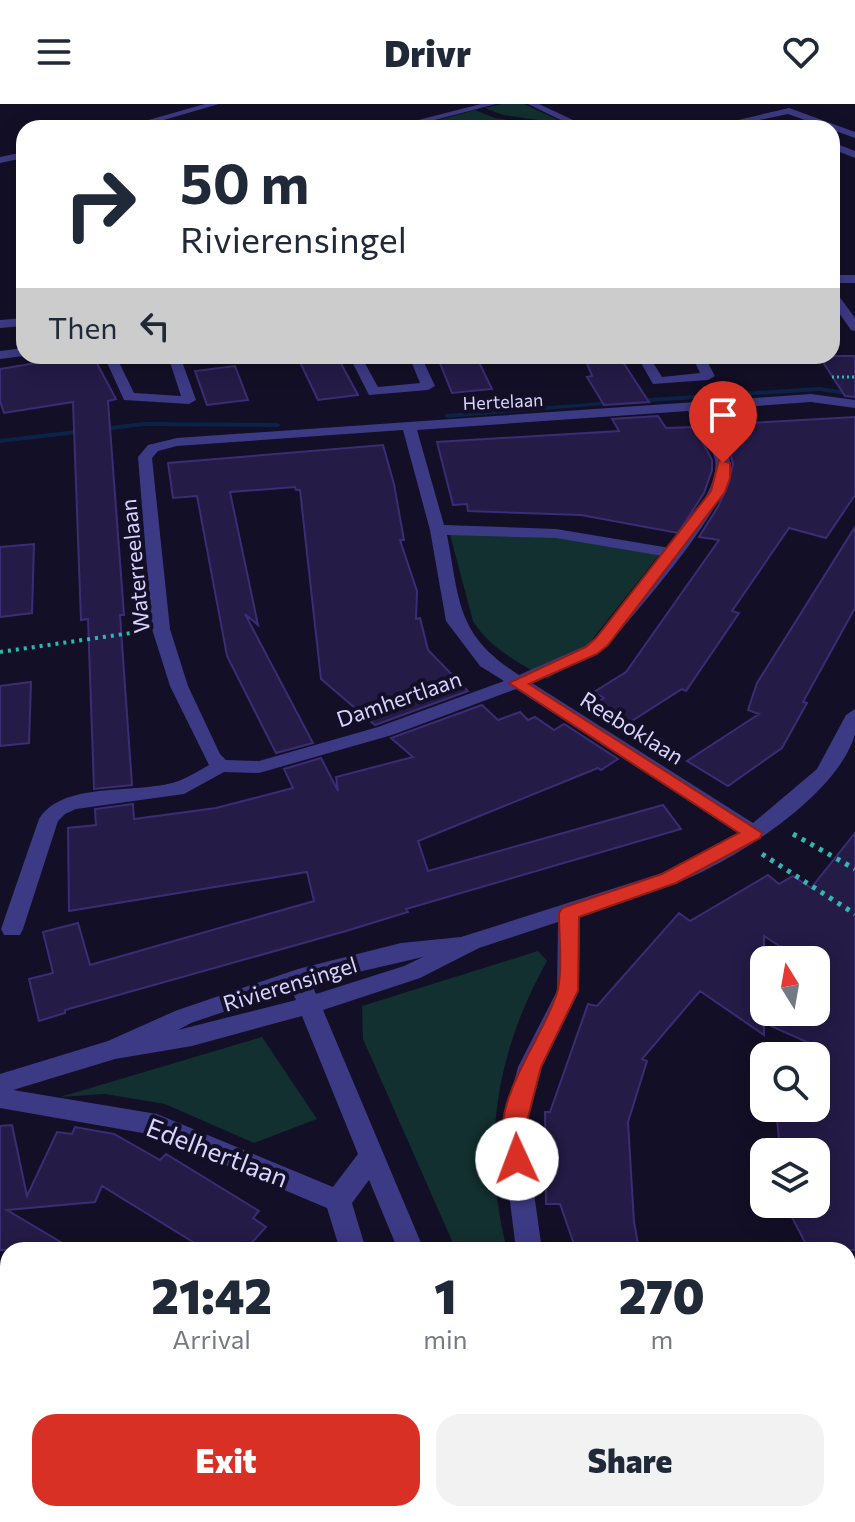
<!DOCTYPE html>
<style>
:root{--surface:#fff;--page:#f2f2f3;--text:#1f2937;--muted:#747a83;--accent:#d93025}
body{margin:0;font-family:Commissioner,sans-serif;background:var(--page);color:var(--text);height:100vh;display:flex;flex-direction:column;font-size:30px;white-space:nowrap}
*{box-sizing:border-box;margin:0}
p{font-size:26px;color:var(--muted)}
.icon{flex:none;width:44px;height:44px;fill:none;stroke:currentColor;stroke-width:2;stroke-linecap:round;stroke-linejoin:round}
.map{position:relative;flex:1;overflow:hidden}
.panel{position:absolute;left:0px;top:1138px;width:856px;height:280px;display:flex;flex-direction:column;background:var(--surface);border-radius:24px 24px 0 0;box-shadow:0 4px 20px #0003}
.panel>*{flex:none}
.top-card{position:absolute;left:16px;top:16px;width:824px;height:244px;border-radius:24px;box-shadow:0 4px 20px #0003;background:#fff;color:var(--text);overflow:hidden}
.needle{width:52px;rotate:349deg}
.fabs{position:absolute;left:750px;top:842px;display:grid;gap:16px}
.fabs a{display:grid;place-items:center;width:80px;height:80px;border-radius:16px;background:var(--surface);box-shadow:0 4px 20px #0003;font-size:40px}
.pin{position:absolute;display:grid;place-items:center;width:68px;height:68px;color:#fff;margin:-82px -34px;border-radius:50% 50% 50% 0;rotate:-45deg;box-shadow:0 0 8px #0007}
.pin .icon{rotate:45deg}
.me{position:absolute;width:88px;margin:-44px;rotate:358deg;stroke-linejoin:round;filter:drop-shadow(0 0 6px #0008)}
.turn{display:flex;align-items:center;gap:28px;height:168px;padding:0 32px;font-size:36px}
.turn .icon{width:104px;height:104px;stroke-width:2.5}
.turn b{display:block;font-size:56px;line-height:68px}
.then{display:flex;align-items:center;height:76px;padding:0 32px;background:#0003;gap:16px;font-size:30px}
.eta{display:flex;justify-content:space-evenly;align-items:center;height:136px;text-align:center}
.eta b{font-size:48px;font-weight:800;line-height:56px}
.button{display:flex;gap:16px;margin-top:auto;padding:16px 32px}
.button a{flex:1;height:92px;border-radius:24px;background:var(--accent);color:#fff;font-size:32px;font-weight:800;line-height:92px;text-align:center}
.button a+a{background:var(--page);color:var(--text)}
header{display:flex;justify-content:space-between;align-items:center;height:104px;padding:0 32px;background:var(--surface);font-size:36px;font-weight:800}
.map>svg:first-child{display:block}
</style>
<header><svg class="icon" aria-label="menu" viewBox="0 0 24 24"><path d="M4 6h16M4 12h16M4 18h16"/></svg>Drivr<svg class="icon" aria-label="heart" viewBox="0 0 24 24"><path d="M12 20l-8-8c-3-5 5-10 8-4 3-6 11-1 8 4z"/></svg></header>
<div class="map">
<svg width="855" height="1418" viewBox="0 0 855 1418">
<rect width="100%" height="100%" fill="#130f26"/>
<path fill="#12302f" d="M502 0H524L567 20 503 11 485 4Z
M475 6 495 14 561 24H410Z
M449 427 561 433 659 451 583 547 570 561 547 575C520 559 490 545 473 517Z
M538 847 547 857C495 950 481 1043 507 1146H456L363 935 362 902Z
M262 933 317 1015 254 1039 165 1000 105 990 60 993Z"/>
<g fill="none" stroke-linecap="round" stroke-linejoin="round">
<path fill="#0c2248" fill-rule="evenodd" d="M819 283 855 288V292L819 287 634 299 631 297 634 295Z
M614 297 617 299 616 300 447 314 444 312 447 310Z
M144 318 278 319 281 321 278 323 144 322 0 339V335Z"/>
</g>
<path fill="#241b47" stroke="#3b2d73" stroke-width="2" d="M78 252H93L116 295 108 297 124 511H120L132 681 94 685 88 515 81 516 73 298 4 309 0 297V265Z
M297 252H337L358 291 318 296Z
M437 252H476L492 285 452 289Z
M584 252H619L649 298 604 301 587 273 592 272Z
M819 252H855V293L845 292Z
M235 262 248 296 207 301 195 267Z
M658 312 666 324 695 323 712 356V366L704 389 678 429 581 411 468 407 467 400 453 401 437 338 619 327 612 315Z
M855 313V391L826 434 789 424 732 507 739 509 686 587 682 585 627 620 595 600 604 594 594 588 626 568 719 436 699 433 719 401 729 378 733 360 729 344 716 321Z
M383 341 394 380 404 436H400L417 487 416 515 420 514 428 546 468 587 375 621 321 575 300 386H296L295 383 230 388 258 521 245 510 313 639 276 649 227 552 197 392 173 394 168 359Z
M855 423V504L803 598 807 599 782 644 728 682 687 657 759 610 748 606 757 579Z
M34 440 32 509 0 513V443Z
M31 578 29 639 0 642V582Z
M482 601 498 616 520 608 528 616 535 613 554 626 564 620 618 655 601 666 598 664 418 737 428 767 663 701 681 725 406 805 408 808 346 827 65 906V909L39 917 29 875 53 869 43 828 78 819 90 861 314 797 307 768 69 807 68 724 96 721 95 705 133 700 134 715 216 704 274 689 293 684 284 665 321 654 338 687 336 673 413 653 391 634Z
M855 729V1146H809L785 1100H816V1048H780L776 1004H816V942L771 922 793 908H816V856H801L764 832V931L700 887 642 955 647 957 628 1018 634 1118 639 1146H576L560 1100H546L545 1008H550L588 900 597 902 679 809 690 817 768 771 779 780 793 772 811 784Z
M12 1021 27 1092 57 1028 72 1030 75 1023 114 1030 160 1056 166 1050 259 1107 253 1114 266 1123 245 1146H206L102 1082 95 1098 7 1106 74 1146H0V1022Z"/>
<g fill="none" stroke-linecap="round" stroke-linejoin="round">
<path stroke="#2fb8b0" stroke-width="3" stroke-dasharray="2 3" stroke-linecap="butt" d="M832 273H855"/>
<path stroke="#2fb8b0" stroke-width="4" stroke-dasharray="3 5" stroke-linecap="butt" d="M0 548 138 528"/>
<path stroke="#2fb8b0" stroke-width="5" stroke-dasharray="4 6" stroke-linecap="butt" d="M793 730 855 765
M762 750 855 810"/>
<path fill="#3d3a85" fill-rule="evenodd" d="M205 0H219L136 24H120Z
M481 0H496L404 24H387Z
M528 0H539L590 24H577Z
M789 4 855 28V34L788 10 722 24H704Z
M832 38 855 47V54L832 45Z
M24 48V54L0 59V53Z
M832 171H855V179H832Z
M832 187 836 188 855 214V227L851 226 832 199Z
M24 214V222L0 224V216Z
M24 244V252L0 255V247Z
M104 252H116L134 289 181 292 168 252H180L196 296 189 300 124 296Z
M349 252H361L378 283 420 279 409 252H421L435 282 428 286 369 291Z
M637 252H649L662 273 700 269 692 252H704L715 272 708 276 653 280Z
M811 290 855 296V304L811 298 701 306C711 321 729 341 730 359 733 400 636 507 608 541L597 550 532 579 753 719 817 665 846 611 855 605C855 613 855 623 855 630 838 692 731 759 674 780 643 792 611 801 580 811L579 887 542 963 525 1025 542 1146H516L501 1025 518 963 557 887 558 818 479 844 420 874 323 906 424 1146H398L369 1076 352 1099 366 1146H340L327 1104 154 1031 0 1004V970L108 937 175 907 298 865 401 839 461 833 662 769 739 729 516 585 392 631 259 669 224 668 184 690 76 705 65 710 58 717 23 825 20 831H4L1 825 39 715C64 675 141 692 181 676 190 672 200 666 209 661L170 582 152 525 138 353 148 341 177 334ZM688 307C697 322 711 338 715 356 720 383 685 423 670 444L556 425 444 421 417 326ZM403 326 430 426 446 517 480 562 504 577 378 623 259 657 226 656 220 650 188 582 170 525 152 354 158 347 177 342ZM447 431 556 434 663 452 596 533 585 542 519 571C456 531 460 498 447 431ZM423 853 404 862 316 890 311 879ZM291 885 296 896 178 926 191 919ZM302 912 358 1050 333 1083 157 1010 13 986 115 955 192 942Z
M435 1410H465L469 1418H437Z
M511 1410H542L546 1418H514Z
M616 1410H648L652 1418H619Z"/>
</g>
<path fill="#d93025" stroke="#8d1f18" stroke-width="2" d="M719 356 730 359V374L725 388 608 541 597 550 529 580 762 729 760 734 676 779 579 813 578 887 541 963 525 1025 529 1055 525 1062 517 1065 509 1062C482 1005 541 940 557 889 563 869 559 831 559 809L562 804 662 770 739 729 509 579 586 543 596 534 711 387Z"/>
<g text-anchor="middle" stroke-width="8" stroke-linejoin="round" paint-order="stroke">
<g font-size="18" fill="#d9d4ff" stroke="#130f26">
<text transform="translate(503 298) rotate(-3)" y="6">Hertelaan</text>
</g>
<g font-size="22" fill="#d9d4ff" stroke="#130f26">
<text transform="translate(135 462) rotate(-96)" y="8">Waterreelaan</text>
<text transform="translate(399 595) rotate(-19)" y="8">Damhertlaan</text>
<text transform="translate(632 624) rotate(32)" y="8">Reeboklaan</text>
<text transform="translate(290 880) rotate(-17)" y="8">Rivierensingel</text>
</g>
<g font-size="26" fill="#d9d4ff" stroke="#130f26">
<text transform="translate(217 1049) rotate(21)" y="9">Edelhertlaan</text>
</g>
</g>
</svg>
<div class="fabs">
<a><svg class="needle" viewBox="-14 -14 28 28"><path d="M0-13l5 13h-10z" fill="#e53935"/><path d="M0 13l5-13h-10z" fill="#747a83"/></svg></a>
<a><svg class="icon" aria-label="search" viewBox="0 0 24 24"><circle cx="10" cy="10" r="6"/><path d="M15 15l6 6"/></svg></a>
<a><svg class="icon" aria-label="layers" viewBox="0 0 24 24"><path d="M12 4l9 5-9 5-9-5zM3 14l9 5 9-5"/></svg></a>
</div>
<div class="pin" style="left:723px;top:359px;background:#d93025"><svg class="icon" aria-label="arrive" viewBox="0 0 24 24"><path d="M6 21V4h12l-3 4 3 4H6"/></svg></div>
<svg class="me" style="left:517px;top:1055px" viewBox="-20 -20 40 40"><circle r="19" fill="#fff"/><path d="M0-13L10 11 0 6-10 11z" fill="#d93025"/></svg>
<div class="top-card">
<div class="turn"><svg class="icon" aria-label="right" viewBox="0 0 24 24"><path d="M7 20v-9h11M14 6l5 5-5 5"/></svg><div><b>50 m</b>Rivierensingel</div></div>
<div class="then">Then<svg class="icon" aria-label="left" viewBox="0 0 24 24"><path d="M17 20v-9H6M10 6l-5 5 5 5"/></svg></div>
</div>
<section class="panel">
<div class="eta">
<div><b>21:42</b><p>Arrival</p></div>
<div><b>1</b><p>min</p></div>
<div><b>270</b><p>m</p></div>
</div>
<div class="button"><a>Exit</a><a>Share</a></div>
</section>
</div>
